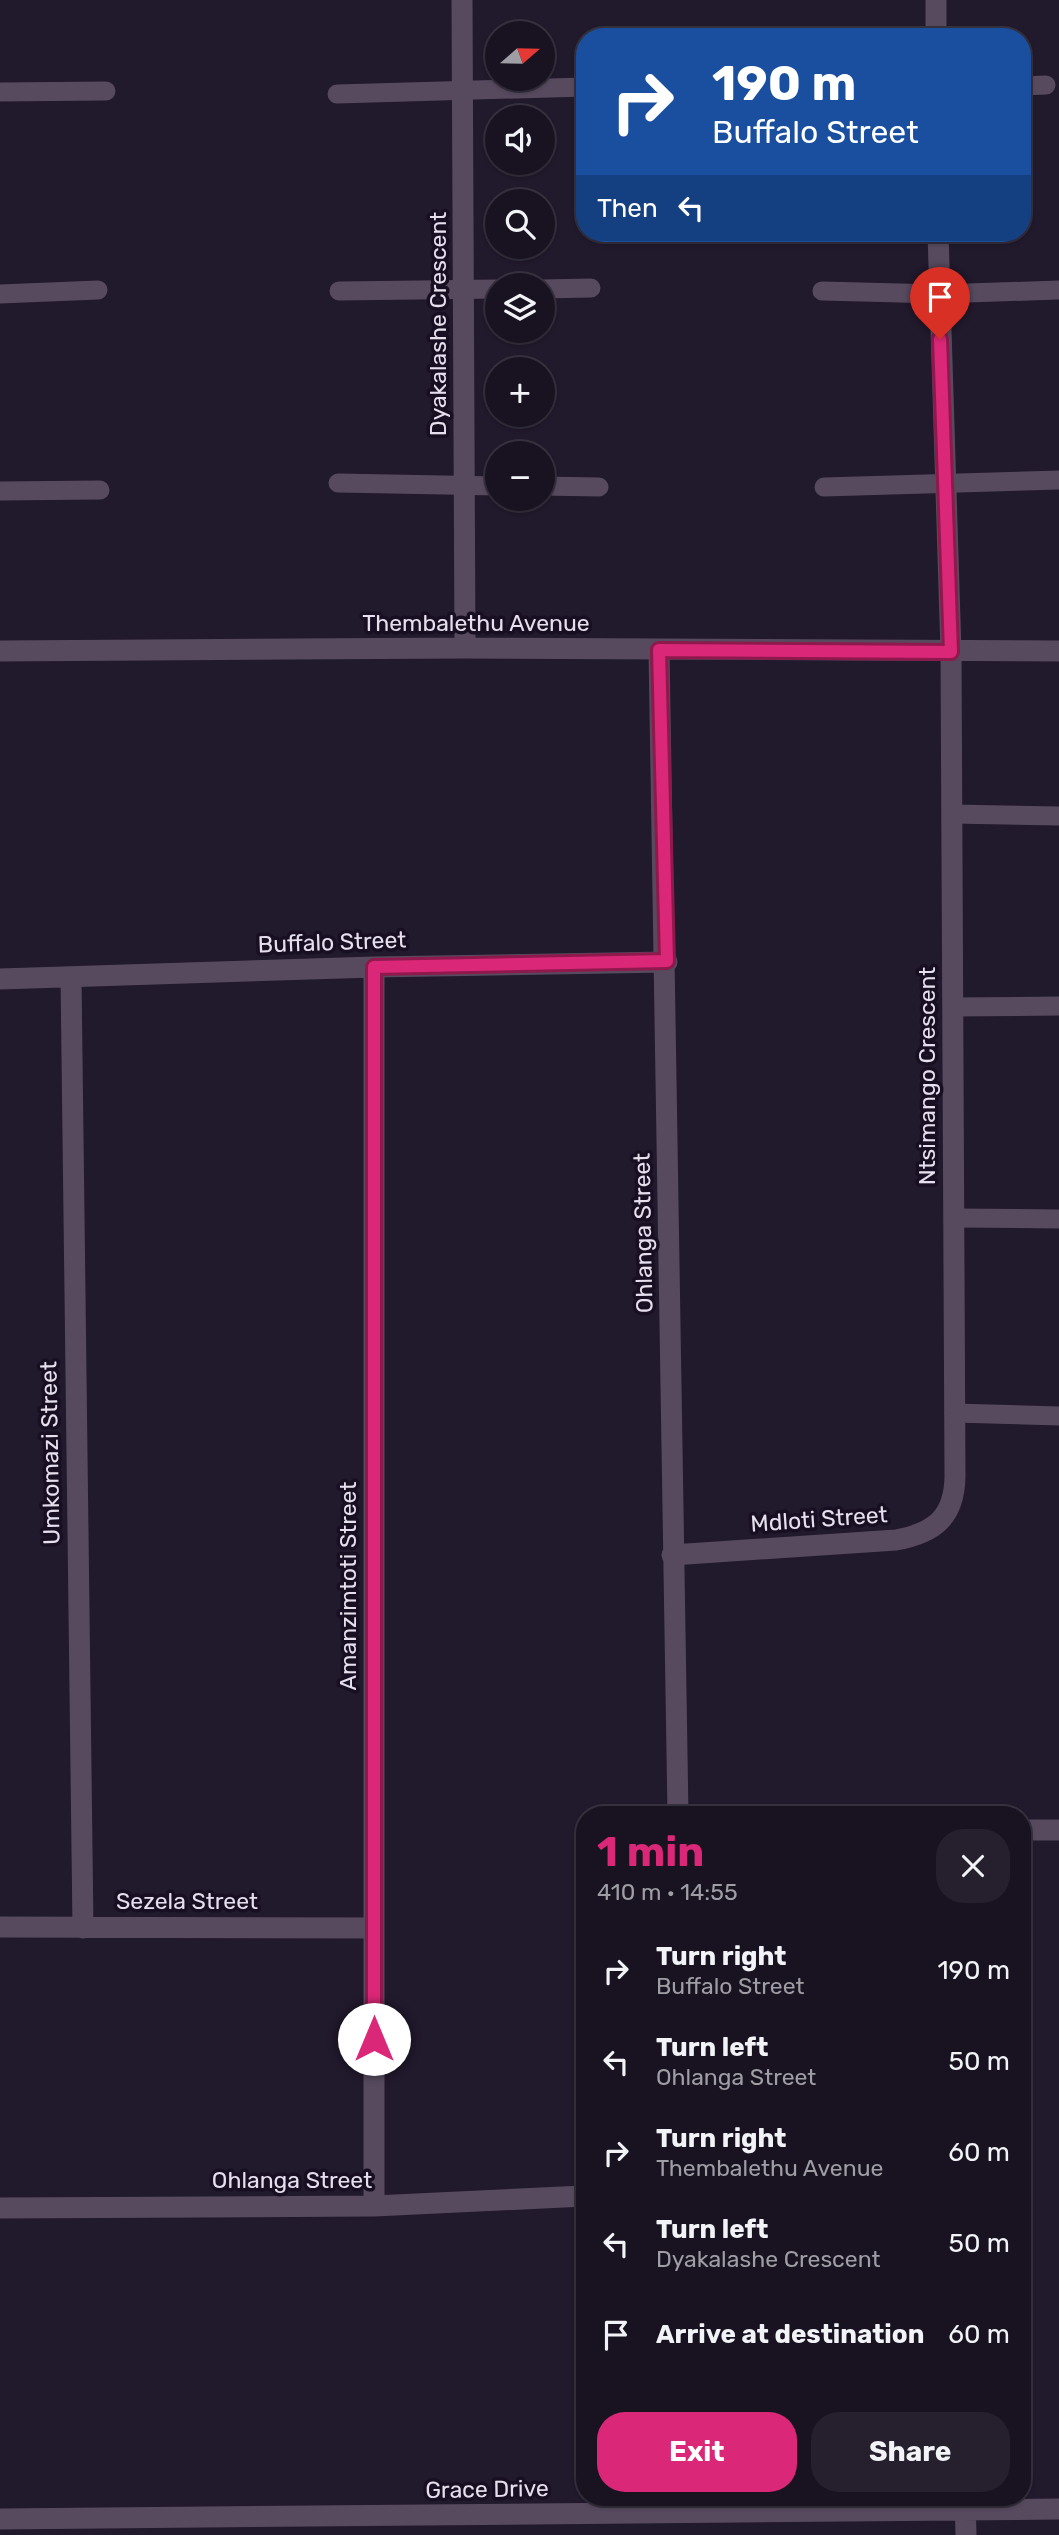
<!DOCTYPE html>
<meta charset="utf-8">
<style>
:root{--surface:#191321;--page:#26202e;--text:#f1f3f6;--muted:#9f9ea5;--line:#37323f;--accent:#db2777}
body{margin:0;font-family:Rubik,sans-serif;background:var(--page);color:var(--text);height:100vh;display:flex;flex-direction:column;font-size:26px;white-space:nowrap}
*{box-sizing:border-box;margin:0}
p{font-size:23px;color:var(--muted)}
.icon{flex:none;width:38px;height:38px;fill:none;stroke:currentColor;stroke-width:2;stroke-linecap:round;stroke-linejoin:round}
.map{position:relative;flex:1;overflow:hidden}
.panel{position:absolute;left:576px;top:1806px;width:455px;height:700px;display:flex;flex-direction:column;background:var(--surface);border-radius:28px;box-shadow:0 2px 5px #0004,0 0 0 2px var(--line)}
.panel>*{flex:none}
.hud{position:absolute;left:576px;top:28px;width:455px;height:214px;border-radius:28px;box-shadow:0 2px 5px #0004,0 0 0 2px var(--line);background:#1a4fa0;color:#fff;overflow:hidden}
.needle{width:46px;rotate:70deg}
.fabs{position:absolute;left:485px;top:21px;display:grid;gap:14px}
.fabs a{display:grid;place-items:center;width:70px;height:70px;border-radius:50%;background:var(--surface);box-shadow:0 2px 5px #0004,0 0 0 2px var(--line);font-size:35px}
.pin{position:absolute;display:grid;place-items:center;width:60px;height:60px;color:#fff;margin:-72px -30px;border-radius:50% 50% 50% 0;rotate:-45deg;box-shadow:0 0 7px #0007}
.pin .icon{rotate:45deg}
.me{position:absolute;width:77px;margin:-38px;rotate:0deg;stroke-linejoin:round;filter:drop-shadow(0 0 5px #0008)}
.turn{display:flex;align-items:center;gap:24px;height:147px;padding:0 21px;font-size:32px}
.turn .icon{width:91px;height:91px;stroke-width:2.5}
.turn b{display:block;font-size:49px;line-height:60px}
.then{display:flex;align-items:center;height:66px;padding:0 21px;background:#0003;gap:14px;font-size:26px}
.round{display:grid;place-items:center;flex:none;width:74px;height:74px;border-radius:28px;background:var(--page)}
.headline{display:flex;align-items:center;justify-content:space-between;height:119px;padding:0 21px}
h1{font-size:42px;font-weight:700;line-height:52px;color:var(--accent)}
.button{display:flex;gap:14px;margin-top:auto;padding:14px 21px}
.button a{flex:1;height:80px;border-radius:28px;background:var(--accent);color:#fff;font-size:28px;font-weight:700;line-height:80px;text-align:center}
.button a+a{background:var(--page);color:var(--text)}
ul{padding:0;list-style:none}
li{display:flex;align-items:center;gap:21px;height:91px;padding:0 21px}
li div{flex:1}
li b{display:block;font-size:26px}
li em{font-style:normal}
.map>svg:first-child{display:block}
</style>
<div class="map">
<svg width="1059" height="2535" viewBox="0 0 1059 2535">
<rect width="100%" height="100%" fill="#21192c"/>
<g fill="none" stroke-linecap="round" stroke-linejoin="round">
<path stroke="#574a5f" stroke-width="19" d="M1022 86 1046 85
M0 92 106 91
M337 94 584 87
M542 289 591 288
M339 291 497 289
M822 291 939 294 1059 290
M0 294 98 290
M338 483 497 486
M542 486 599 487
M824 487 1059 480
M0 491 100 490
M952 814 1059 816
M953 1007 1059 1006
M954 1218 1059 1219
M954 1413 1059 1416"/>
<path stroke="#574a5f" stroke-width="21" d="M462 0 465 648
M936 0V37
M659 650C668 1038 669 1427 678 1815
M0 651 465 648 1059 651
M71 977 83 1928
M0 979 374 967 667 962
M672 1555 896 1540C934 1533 954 1518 955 1477L951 652 938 233
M1022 1830H1059
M0 1927 374 1928
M374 2206V967
M0 2208 374 2206 584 2196
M965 2497 966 2535
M0 2519 1059 2509"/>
</g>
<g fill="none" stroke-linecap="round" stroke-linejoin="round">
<defs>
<path id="route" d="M374 2039V967L667 961 659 650 951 652 940 339"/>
</defs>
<use href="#route" stroke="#8e194d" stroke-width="18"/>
<use href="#route" stroke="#db2777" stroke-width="12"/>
</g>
<g text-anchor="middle" stroke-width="7" stroke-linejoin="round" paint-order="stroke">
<g font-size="23" fill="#e6e0ee" stroke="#181022">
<text transform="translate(438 324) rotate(-90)" y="8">Dyakalashe Crescent</text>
<text x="476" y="631">Thembalethu Avenue</text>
<text transform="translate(332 942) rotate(-2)" y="8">Buffalo Street</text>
<text transform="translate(927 1076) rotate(-90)" y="8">Ntsimango Crescent</text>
<text transform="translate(643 1233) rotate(-91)" y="8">Ohlanga Street</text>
<text transform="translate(50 1453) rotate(-91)" y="8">Umkomazi Street</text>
<text transform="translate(819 1519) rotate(-4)" y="8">Mdloti Street</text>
<text transform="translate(348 1586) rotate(-90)" y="8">Amanzimtoti Street</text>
<text x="187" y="1909">Sezela Street</text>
<text x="292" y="2188">Ohlanga Street</text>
<text transform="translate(487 2489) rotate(-1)" y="8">Grace Drive</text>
</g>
</g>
</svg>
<div class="fabs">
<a><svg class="needle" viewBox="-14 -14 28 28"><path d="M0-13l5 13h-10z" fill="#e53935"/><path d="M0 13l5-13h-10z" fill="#9f9ea5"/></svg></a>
<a><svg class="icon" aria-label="sound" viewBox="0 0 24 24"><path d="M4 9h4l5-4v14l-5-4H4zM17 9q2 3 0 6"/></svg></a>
<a><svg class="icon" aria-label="search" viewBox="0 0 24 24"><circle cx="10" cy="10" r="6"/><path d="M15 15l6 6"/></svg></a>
<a><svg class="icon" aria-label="layers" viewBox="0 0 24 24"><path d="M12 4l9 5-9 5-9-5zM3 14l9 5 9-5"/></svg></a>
<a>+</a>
<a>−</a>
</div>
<div class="pin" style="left:940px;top:339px;background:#d93025"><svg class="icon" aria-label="arrive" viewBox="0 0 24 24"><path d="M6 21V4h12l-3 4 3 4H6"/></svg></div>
<svg class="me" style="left:374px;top:2039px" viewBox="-20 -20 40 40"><circle r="19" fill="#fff"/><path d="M0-13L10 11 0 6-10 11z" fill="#db2777"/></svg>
<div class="hud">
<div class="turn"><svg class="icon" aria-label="right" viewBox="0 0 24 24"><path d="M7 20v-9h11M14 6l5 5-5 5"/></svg><div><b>190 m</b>Buffalo Street</div></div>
<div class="then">Then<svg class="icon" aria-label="left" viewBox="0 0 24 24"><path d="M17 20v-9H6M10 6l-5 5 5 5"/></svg></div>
</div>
<section class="panel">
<div class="headline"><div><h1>1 min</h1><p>410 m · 14:55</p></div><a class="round"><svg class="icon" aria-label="close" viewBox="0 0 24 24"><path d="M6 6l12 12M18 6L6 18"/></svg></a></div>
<ul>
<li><svg class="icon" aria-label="right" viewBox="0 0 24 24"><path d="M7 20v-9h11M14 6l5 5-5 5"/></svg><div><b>Turn right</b><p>Buffalo Street</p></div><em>190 m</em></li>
<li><svg class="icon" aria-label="left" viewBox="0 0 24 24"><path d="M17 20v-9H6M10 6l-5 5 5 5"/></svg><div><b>Turn left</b><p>Ohlanga Street</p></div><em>50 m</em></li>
<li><svg class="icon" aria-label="right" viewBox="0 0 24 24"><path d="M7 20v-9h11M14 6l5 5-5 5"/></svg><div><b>Turn right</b><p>Thembalethu Avenue</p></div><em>60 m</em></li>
<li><svg class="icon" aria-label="left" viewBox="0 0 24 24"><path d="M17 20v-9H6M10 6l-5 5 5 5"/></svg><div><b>Turn left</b><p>Dyakalashe Crescent</p></div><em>50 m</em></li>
<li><svg class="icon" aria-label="arrive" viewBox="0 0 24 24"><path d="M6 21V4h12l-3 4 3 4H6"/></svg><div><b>Arrive at destination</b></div><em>60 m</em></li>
</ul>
<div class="button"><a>Exit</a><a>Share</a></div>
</section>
</div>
